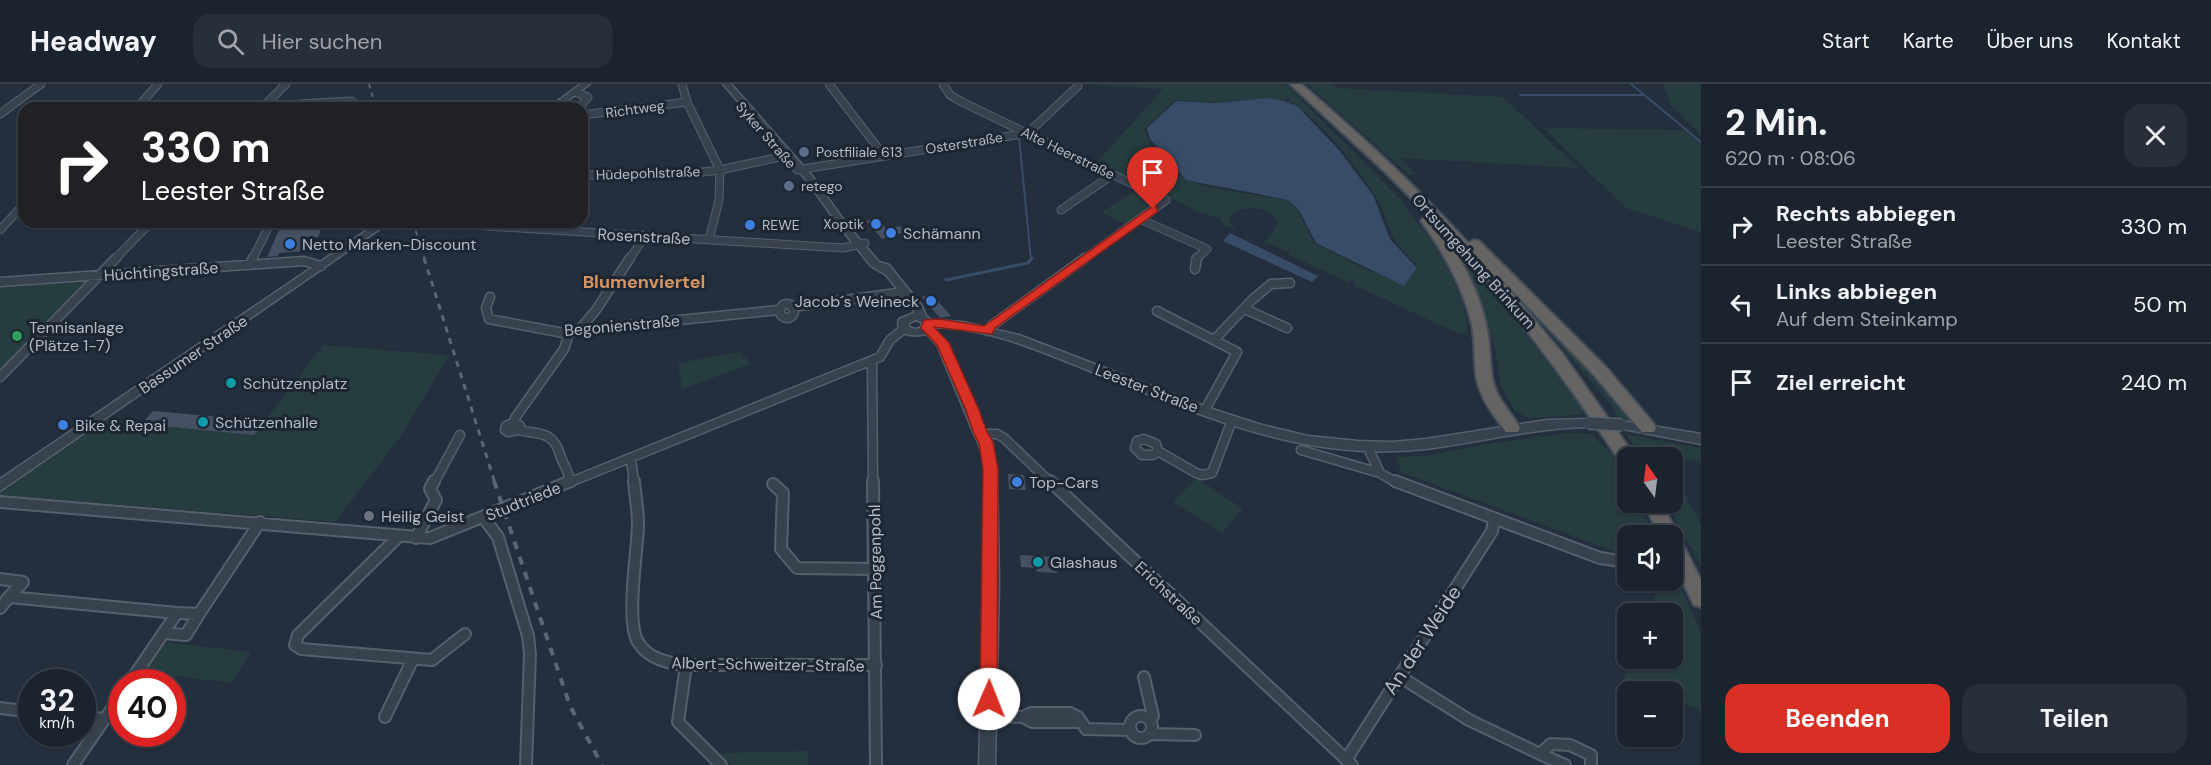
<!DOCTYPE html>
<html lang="de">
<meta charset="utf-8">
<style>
:root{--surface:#1b232e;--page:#282f3a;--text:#f1f3f6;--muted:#a0a4aa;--line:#39404a;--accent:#d93025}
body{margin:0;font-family:"DM Sans",sans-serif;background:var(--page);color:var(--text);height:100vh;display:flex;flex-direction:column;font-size:22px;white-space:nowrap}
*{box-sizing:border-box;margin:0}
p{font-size:20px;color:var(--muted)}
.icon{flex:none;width:33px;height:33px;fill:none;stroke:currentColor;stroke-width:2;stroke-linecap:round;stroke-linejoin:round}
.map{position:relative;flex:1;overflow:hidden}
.side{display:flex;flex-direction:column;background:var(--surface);width:510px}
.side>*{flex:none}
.guide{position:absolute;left:18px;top:18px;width:570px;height:126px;border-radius:18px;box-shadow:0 2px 4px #0004,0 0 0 2px var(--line);background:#202124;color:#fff;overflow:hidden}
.needle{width:39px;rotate:346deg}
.tools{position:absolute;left:1617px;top:363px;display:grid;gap:12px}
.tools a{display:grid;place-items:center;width:66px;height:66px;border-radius:12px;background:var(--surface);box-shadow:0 2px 4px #0004,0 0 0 2px var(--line);font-size:30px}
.speed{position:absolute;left:18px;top:585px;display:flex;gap:12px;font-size:30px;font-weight:700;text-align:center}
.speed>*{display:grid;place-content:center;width:78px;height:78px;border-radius:50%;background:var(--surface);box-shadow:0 2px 4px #0004,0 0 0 2px var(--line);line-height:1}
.speed small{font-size:15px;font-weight:400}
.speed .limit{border:9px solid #d22;background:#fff;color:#111}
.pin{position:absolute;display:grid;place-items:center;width:51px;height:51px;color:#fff;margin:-62px -26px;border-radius:50% 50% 50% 0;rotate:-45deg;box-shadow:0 0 6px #0007}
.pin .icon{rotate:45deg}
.me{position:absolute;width:66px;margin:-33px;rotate:1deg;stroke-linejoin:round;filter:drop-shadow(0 0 4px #0008)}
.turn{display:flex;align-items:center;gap:21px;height:126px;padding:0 24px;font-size:27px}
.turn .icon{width:78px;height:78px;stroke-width:2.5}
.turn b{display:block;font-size:42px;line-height:51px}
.round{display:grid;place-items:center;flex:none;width:63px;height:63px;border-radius:18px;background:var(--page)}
.headline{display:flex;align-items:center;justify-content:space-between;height:102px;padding:0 24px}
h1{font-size:36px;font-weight:700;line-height:45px}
.primary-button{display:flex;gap:12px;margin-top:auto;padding:12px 24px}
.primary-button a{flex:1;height:69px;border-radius:18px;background:var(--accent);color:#fff;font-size:24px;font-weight:700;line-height:69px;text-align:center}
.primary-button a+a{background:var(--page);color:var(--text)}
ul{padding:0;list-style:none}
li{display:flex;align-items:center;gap:18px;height:78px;padding:0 24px;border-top:2px solid var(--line)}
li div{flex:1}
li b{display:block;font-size:22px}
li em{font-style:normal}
header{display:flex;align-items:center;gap:36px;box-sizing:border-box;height:84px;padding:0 30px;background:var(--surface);border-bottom:2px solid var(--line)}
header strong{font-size:28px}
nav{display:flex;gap:33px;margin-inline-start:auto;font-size:21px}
.search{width:420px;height:54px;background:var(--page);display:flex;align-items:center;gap:15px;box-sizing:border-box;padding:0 21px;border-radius:18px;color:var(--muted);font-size:22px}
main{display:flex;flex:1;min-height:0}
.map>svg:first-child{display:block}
</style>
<header>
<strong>Headway</strong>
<div class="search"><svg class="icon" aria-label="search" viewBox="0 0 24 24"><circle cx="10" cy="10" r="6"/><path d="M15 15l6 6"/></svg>Hier suchen</div>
<nav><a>Start</a><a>Karte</a><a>Über uns</a><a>Kontakt</a></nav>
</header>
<main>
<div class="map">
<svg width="1701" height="681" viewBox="0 0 1701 681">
<rect width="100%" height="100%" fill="#242f3e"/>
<path fill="#263c3f" d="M1074 0H1274L1277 2 1275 0H1286L1403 118C1409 130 1417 137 1425 148 1443 174 1469 218 1467 249L1461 250 1449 245 1355 202 1353 196 1349 199 1288 170 1291 168 1288 163 1289 168 1268 160 1265 157 1273 148 1278 138C1270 121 1237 119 1229 137L1236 146 1225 142 1220 134 1200 129 1161 109 1180 91 1185 96 1184 99 1186 96 1208 103 1286 116 1298 126 1314 159 1373 189V187L1404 202 1417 184V180C1386 155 1392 139 1374 110 1357 82 1317 32 1288 17L1291 13 1285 16 1268 14 1214 18 1175 16 1144 45 1151 61 1179 90 1157 107 1106 84 1098 77 1163 5Z
M1307 0H1333L1337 4 1503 13 1578 84 1400 74 1416 90 1409 91Z
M1663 0H1701V50L1670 20Z
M1543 44 1685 46 1701 59V148L1626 124Z
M1137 105 1156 114 1158 118 1126 141 1102 128Z
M1444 150 1495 209 1587 330 1529 334 1514 326 1501 302 1495 264 1474 206Z
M91 194 0 286V200Z
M1512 206 1572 265 1632 334 1623 337 1617 334 1613 323Z
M323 261 449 271 401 352 335 438 0 411V407L104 336 254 351Z
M741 268 750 280 682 305 678 279Z
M1569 349 1593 350C1597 357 1600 359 1606 364 1620 378 1628 399 1628 418L1637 419 1655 451 1628 452 1627 472 1401 388 1396 373 1424 372 1493 359Z
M1626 350 1701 364V377L1673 376 1672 374 1641 373Z
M1673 387 1701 441V482L1667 419 1672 418Z
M1197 394 1243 425 1222 449 1173 418Z
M1673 485 1701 549V632L1699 625 1673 616 1672 608 1651 607 1623 597 1630 575 1672 574V530L1645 529 1659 505 1656 497 1672 496Z
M163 558 251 568 232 599 142 588Z
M808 667V681H732L719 669Z"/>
<path fill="#394c67" d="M1268 14 1285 17 1298 23 1338 65 1373 111 1390 155 1417 184 1404 202 1316 159 1299 126 1288 116 1186 96 1150 55 1147 44 1176 17 1215 19Z
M1230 149 1318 192 1312 198 1223 157Z"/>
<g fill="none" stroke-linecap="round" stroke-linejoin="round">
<path stroke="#394c67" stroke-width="2" d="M1631 0 1701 58
M1520 11H1644
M1019 53 1031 176"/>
<path stroke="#394c67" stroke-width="3" d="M946 196 1028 179 1032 174"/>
</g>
<path fill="#455162" d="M877 134 887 146 900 142 905 148 882 155 866 137Z
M322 143 318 153H311L305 167 279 169 278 172 267 173 279 146Z
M932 210 943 223 951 232 940 234 922 213Z
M153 327 265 337 254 351 141 340Z
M1008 390 1024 391 1026 406 1009 405Z
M1020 471 1055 473 1057 489 1037 488 1036 484 1021 483Z"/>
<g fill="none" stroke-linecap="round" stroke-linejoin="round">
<defs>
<path id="minor-far2" d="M682 0 687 18 720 86 719 116 709 156
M829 0 884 72
M943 0 950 11 962 18 1166 116 1083 176
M575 8 588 13 579 24
M264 22 352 17
M137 24 158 0
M262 24 286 0
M0 30 41 0
M582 31 687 18
M797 86 1028 49 1078 2
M582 91 685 90 720 86 784 72
M1061 126 1112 91
M1140 135 1207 165 1195 176
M422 138 843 164 865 159
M0 146 24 120
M114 176 151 138
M252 176 271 138
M629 176 645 152"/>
<path id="minor-far1" d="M250 181 253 174
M1195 185 1197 174
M0 198 304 177 321 182
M490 213 486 224 489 235 569 250 579 246 779 226
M780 227a7 7 0 1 1 14 0a7 7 0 1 1-14 0Z
M792 223 905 208
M1245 225 1287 244
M1157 227 1237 268 1205 326
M579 246 596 226 630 174
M988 247 991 242 1085 174
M1214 256 1252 216 1271 200 1290 199
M872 276 873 399
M0 293 116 174
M515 338 520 342 518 346 508 348 505 346 506 342Z
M515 338V334L564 265 569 250
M518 346C539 351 553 346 560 371 563 380 569 387 570 398
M980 350H997L1004 354 1051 399
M1144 355 1156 360 1158 367 1153 371H1142L1135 364 1137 357Z
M1367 362 1380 389 1397 399
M1301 366 1380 389
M1158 367 1196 389 1202 391 1212 389 1232 336
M631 374 634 399
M434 399 460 351
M568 399 880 273 890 256 904 245"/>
<path id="minor" d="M634 397C635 411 638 425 638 439 638 466 625 536 638 558 648 575 668 579 686 581H876
M873 397 876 681
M1050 397 1352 681
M1395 397 1600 474 1620 477
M773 400 783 409 781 465 797 484 875 485
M0 418 430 454 571 397
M483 433 498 453 528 552 530 570 526 681
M398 453 298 551 295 561 301 565 432 576 465 550
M416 454 436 416 430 405 434 397
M0 495 23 498
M23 498 9 513 177 529
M0 524 9 513
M199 530 260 438
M686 581 678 638 721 681
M1399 592 1469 636 1540 670 1551 660 1570 661 1591 671V681
M1144 593 1153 632 1150 637
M130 598 177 529 199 530 186 551 164 549
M0 624 32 628
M1130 643a11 11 0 1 1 22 0a11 11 0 1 1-22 0Z
M988 632 1023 633 1031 629H1070L1078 633 1086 645 1131 646
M82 633 105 635
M385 633 413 575
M1023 633 1032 638H1081
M1152 650 1195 651
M1540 670 1565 681
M1346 676 1492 447 1494 435
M73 681 122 610"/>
<path id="tertiary" d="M581 0H590L557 24H548Z
M723 0H731L813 93 845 138 879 178 889 181 922 222 926 232 931 236 963 238 1019 251 1209 324 1262 341 1308 352 1358 357 1392 358 1426 355 1547 336 1588 335 1594 339 1588 343C1533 344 1480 358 1426 365 1381 370 1334 367 1290 357 1217 341 1149 310 1080 283 1032 264 984 243 932 243L948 259 985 348 992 358 997 385 999 499 995 681H979C981 605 985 529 985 453 985 420 991 379 974 350L937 261 927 250C913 253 894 252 899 235L914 229 913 225 886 191 871 182 839 142 807 97ZM916 236 923 239 920 244 915 245 909 243V239Z
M379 138H390L0 407V395Z
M1622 337 1701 350V360L1618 344 1616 341 1618 338Z"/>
<path id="trunk" d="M1290 0H1301C1360 50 1416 102 1468 159L1474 156 1479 157 1605 282 1654 340 1656 344 1654 348H1642L1593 290 1500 194 1562 269 1634 371 1635 374H1628V382L1622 381C1567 296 1507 217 1439 143 1461 173 1481 210 1487 246 1491 264 1489 283 1494 301 1499 318 1512 329 1520 344L1518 348H1506C1493 331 1480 314 1476 292 1474 275 1475 257 1472 241 1463 203 1444 169 1421 137L1423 134H1431L1384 87Z
M1643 418H1661L1701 496V523L1694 521 1672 477V452H1660Z"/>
</defs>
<use href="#minor-far2" stroke="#565f6c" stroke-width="9"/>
<use href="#minor-far1" stroke="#565f6c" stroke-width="11"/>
<use href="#minor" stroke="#565f6c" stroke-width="14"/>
<use href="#tertiary" stroke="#565f6c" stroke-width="3"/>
<use href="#trunk" stroke="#434c59" stroke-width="4"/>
<use href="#minor-far2" stroke="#38414e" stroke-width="7"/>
<use href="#minor-far1" stroke="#38414e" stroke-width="8"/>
<use href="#minor" stroke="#38414e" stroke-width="10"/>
<use href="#tertiary" fill="#38414e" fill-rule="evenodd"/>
<use href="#trunk" fill="#656462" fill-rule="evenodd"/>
<path stroke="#5a6575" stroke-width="2" stroke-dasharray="4.5 4.5" stroke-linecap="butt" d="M369 0 376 24
M413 138 425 176"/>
<path stroke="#5a6575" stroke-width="3" stroke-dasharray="6 6" stroke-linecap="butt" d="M424 174 495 399"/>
<path stroke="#5a6575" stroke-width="4" stroke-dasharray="8 8" stroke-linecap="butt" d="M494 397 570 622 602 681"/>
<defs>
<path id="tertiary-bridge" d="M1588 339 1622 341"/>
</defs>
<use href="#tertiary-bridge" stroke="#565f6c" stroke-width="14" stroke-linecap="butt"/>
<use href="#tertiary-bridge" stroke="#38414e" stroke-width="11"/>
</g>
<path fill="#d93025" stroke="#8d1f18" stroke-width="1.5" d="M1153 122 1157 123V128L995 244 992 250 934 243 949 259 979 326 987 348 993 358 998 385 997 615 995 620 989 623 982 620 980 615 983 385 979 359 974 350 966 326 937 261 921 244 924 236 939 235 984 242Z"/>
<g fill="#5c6f8a" stroke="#1d2633" stroke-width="2">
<circle cx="804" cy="68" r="6"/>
<circle cx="789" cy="102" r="6"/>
</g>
<g fill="#3f7fe0" stroke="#1d2633" stroke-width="2">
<circle cx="876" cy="140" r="6"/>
<circle cx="750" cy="141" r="6"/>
<circle cx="891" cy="149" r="6"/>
<circle cx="290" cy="160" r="6"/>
<circle cx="931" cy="217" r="6"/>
<circle cx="63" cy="341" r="6"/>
<circle cx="1017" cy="398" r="6"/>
</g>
<circle fill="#2e9e5b" stroke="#1d2633" stroke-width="2" cx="17" cy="252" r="6"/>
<g fill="#0f9aa8" stroke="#1d2633" stroke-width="2">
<circle cx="231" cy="299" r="6"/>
<circle cx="203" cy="338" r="6"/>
<circle cx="1038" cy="478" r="6"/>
</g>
<circle fill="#6b7280" stroke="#1d2633" stroke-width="2" cx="369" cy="432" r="6"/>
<g text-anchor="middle" stroke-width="6" stroke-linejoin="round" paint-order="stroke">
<g font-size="14" fill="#b4bcc9" stroke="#1d2633">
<text transform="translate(635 25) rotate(-8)" y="5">Richtweg</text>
<text transform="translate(766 51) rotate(49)" y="5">Syker Straße</text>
<text transform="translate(964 59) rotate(-9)" y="5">Osterstraße</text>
<text transform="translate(1068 69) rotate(26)" y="5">Alte Heerstraße</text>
<text transform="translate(648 89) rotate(-2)" y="5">Hüdepohlstraße</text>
</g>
<g font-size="14" fill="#b4bcc9" stroke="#1d2633" text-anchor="start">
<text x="816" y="73">Postfiliale 613</text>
<text x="801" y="107">retego</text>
<text x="864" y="145" text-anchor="end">Xoptik</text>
<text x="762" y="146">REWE</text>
</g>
<g font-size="16" fill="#b4bcc9" stroke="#1d2633" text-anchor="start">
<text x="903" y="155">Schämann</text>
<text x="302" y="166">Netto Marken-Discount</text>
<text x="919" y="223" text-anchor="end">Jacob´s Weineck</text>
<text x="29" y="249">Tennisanlage<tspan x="29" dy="18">(Plätze 1-7)</tspan></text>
<text x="243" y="305">Schützenplatz</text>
<text x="215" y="344">Schützenhalle</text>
<text x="75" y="347">Bike &amp; Repai</text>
<text x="1029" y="404">Top-Cars</text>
<text x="381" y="438">Heilig Geist</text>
<text x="1050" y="484">Glashaus</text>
</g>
<g font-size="16" fill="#b4bcc9" stroke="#1d2633">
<text transform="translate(644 152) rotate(3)" y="6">Rosenstraße</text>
<text transform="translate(1474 177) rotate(48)" y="6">Ortsumgehung Brinkum</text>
<text transform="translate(161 187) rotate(-4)" y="6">Hüchtingstraße</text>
<text transform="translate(622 241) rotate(-5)" y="6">Begonienstraße</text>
<text transform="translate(193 270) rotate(-34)" y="6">Bassumer Straße</text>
<text transform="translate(1147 304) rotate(21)" y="6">Leester Straße</text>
<text transform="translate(523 417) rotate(-22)" y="6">Studtriede</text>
<text transform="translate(875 478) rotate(-91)" y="6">Am Poggenpohl</text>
<text transform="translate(1169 509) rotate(43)" y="6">Erichstraße</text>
<text transform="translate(768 580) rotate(1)" y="6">Albert-Schweitzer-Straße</text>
</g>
<g font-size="18" font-weight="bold" fill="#d59563" stroke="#1d2633">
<text x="644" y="204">Blumenviertel</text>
</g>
<g font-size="20" fill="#b4bcc9" stroke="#1d2633">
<text transform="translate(1422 556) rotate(-57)" y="7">An der Weide</text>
</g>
</g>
</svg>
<div class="tools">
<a><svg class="needle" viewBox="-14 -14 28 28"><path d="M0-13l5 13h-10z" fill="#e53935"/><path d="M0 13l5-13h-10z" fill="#a0a4aa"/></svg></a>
<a><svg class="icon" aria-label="sound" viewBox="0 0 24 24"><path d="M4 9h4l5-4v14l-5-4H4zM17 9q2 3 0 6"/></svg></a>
<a>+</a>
<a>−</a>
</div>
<div class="speed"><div>32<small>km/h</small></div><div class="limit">40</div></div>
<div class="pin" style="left:1153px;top:125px;background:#d93025"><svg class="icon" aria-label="arrive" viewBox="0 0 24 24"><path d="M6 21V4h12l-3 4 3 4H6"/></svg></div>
<svg class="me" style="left:989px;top:615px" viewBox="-20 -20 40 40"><circle r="19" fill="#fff"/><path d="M0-13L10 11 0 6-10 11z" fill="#d93025"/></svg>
<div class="guide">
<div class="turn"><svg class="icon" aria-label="right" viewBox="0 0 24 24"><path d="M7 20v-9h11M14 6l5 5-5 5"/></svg><div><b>330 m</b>Leester Straße</div></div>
</div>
</div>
<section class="side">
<div class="headline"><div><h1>2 Min.</h1><p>620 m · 08:06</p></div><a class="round"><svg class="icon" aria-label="close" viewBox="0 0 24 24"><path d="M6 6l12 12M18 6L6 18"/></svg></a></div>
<ul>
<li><svg class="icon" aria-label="right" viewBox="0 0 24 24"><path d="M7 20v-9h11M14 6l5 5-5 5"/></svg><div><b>Rechts abbiegen</b><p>Leester Straße</p></div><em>330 m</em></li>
<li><svg class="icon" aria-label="left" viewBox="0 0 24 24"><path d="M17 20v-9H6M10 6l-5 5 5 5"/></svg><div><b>Links abbiegen</b><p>Auf dem Steinkamp</p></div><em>50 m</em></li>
<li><svg class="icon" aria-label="arrive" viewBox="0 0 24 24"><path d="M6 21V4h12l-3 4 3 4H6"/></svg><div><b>Ziel erreicht</b></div><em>240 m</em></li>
</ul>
<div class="primary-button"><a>Beenden</a><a>Teilen</a></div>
</section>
</main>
